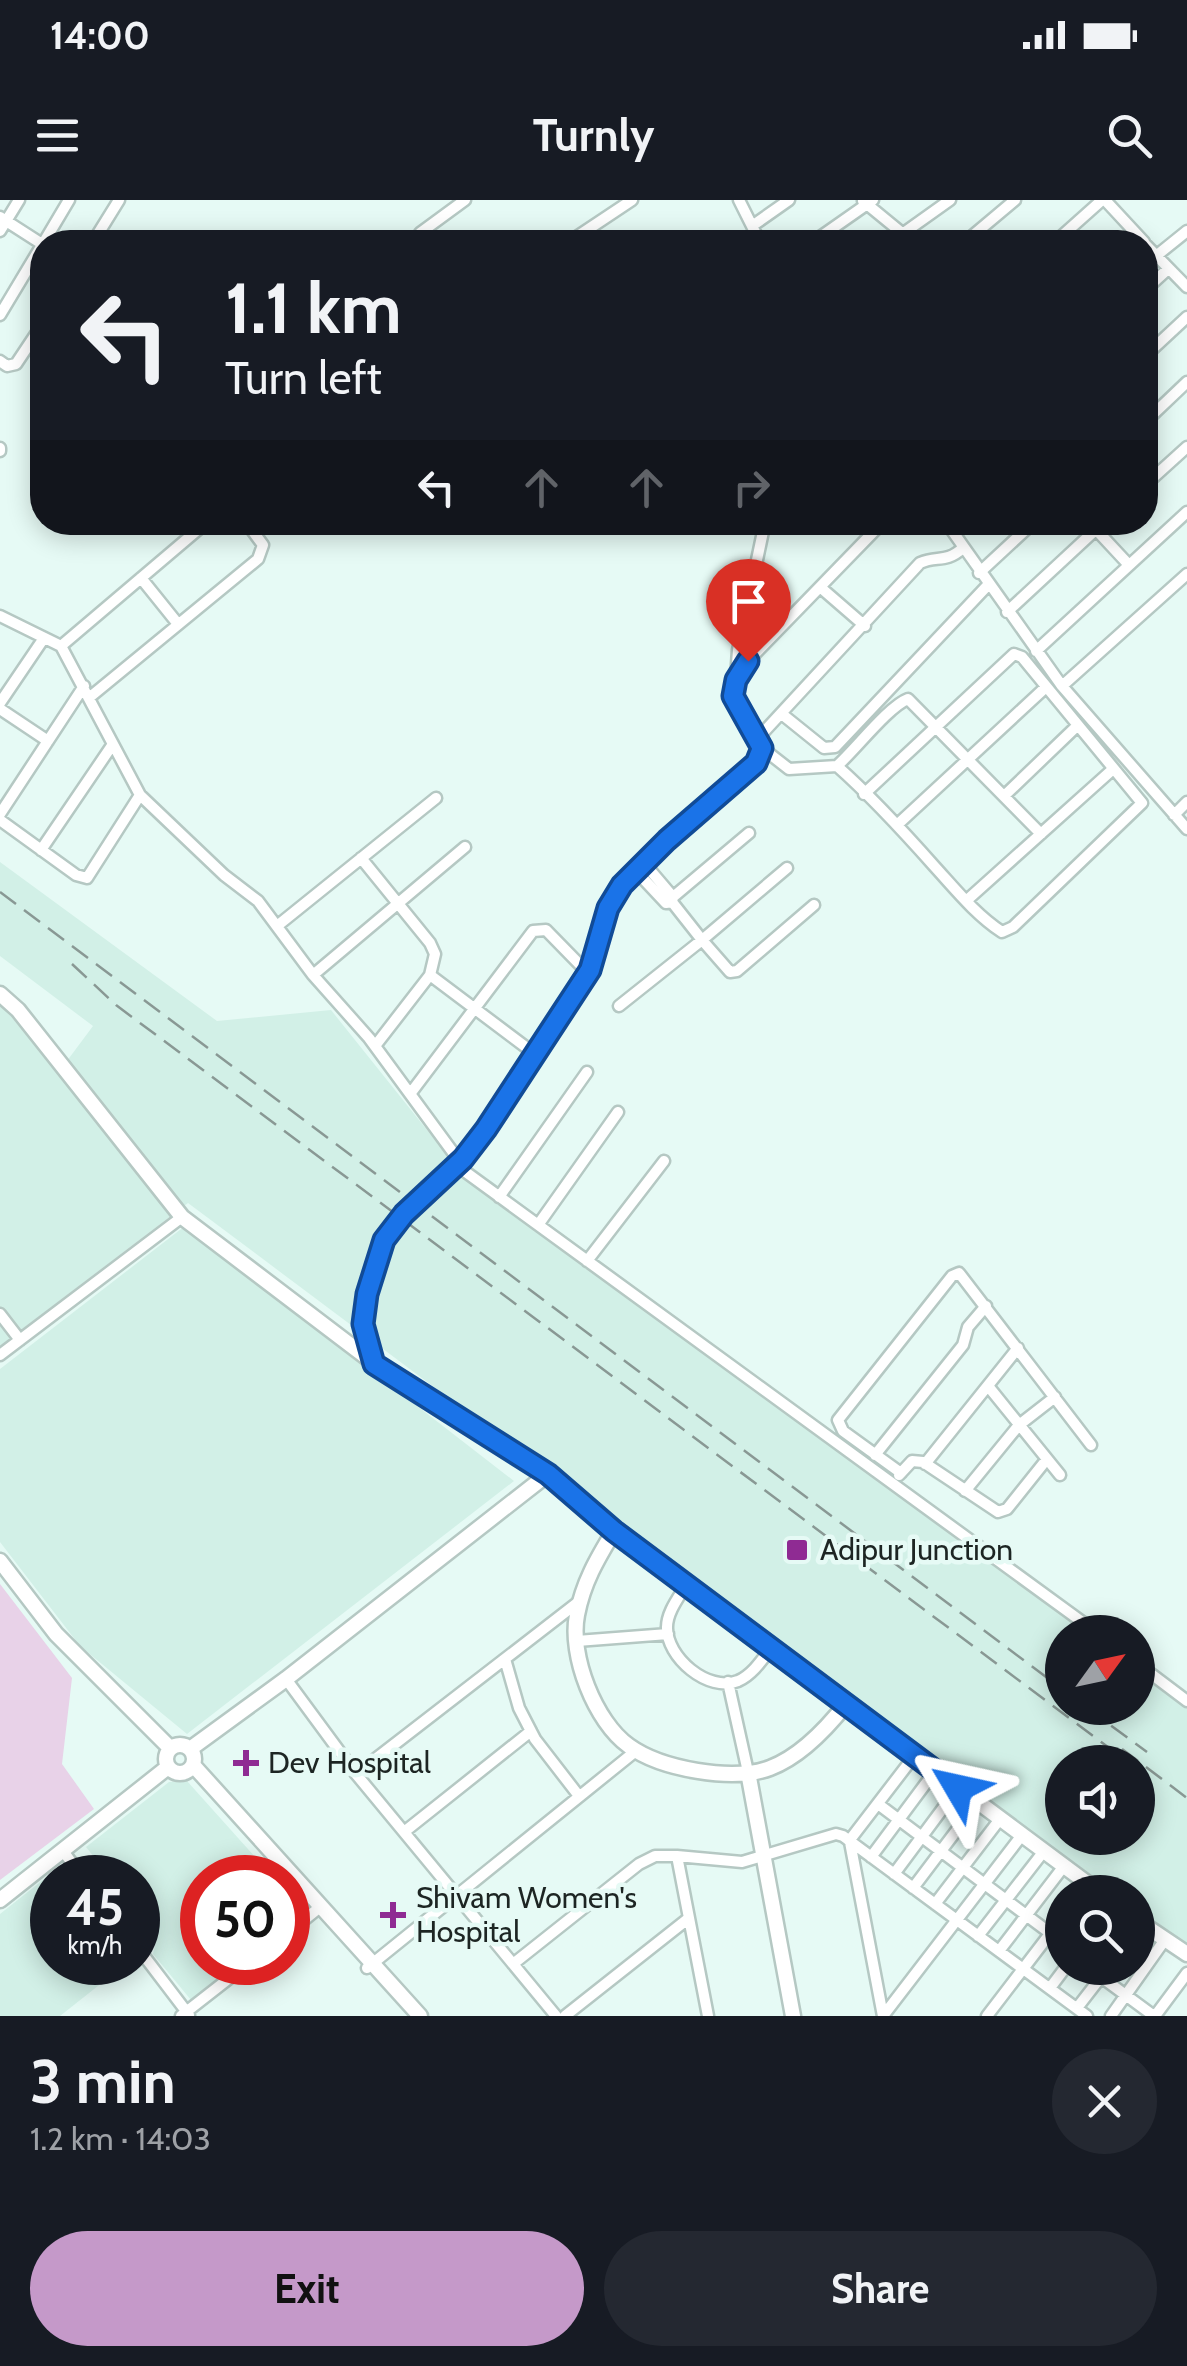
<!DOCTYPE html>
<meta charset="utf-8">
<style>
:root{--surface:#171b24;--page:#242831;--text:#f1f3f6;--muted:#9ea1a6;--accent:#c599c9}
body{margin:0;font-family:Cabin,sans-serif;background:var(--page);color:var(--text);height:100vh;display:flex;flex-direction:column;font-size:38px;white-space:nowrap}
*{box-sizing:border-box;margin:0}
p{font-size:32px;color:var(--muted)}
.icon{flex:none;width:55px;height:55px;fill:none;stroke:currentColor;stroke-width:2;stroke-linecap:round;stroke-linejoin:round}
.map{position:relative;height:1816px;overflow:hidden}
.sheet{display:flex;flex-direction:column;background:var(--surface);flex:1}
.sheet>*{flex:none}
.top-card{position:absolute;left:30px;top:30px;width:1128px;height:305px;border-radius:40px;box-shadow:0 5px 25px #0003;background:#171b24;color:var(--text);overflow:hidden}
.needle{width:65px;rotate:57deg}
.controls{position:absolute;left:1045px;top:1415px;display:grid;gap:20px}
.controls a{display:grid;place-items:center;width:110px;height:110px;border-radius:50%;background:var(--surface);box-shadow:0 5px 25px #0003;font-size:50px}
.speed{position:absolute;left:30px;top:1655px;display:flex;gap:20px;font-size:50px;font-weight:700;text-align:center}
.speed>*{display:grid;place-content:center;width:130px;height:130px;border-radius:50%;background:var(--surface);box-shadow:0 5px 25px #0003;line-height:1}
.speed small{font-size:25px;font-weight:400}
.speed .limit{border:15px solid #d22;background:#fff;color:#111}
.pin{position:absolute;display:grid;place-items:center;width:85px;height:85px;color:#fff;margin:-102px -42px;border-radius:50% 50% 50% 0;rotate:-45deg;box-shadow:0 0 10px #0007}
.pin .icon{rotate:45deg}
.me{position:absolute;width:110px;margin:-55px;rotate:306deg;stroke-linejoin:round;filter:drop-shadow(0 0 8px #0008)}
.turn{display:flex;align-items:center;gap:35px;height:210px;padding:0 30px;font-size:45px}
.turn .icon{width:130px;height:130px;stroke-width:2.5}
.turn b{display:block;font-size:70px;line-height:85px}
.lanes{display:flex;align-items:center;height:95px;padding:0 30px;background:#0003;justify-content:center;gap:50px;direction:ltr}
.lanes .off{opacity:.35}
.round{display:grid;place-items:center;flex:none;width:105px;height:105px;border-radius:52px;background:var(--page)}
.headline{display:flex;align-items:center;justify-content:space-between;height:170px;padding:0 30px}
h1{font-size:60px;font-weight:700;line-height:75px}
.action{display:flex;gap:20px;margin-top:auto;padding:20px 30px}
.action a{flex:1;height:115px;border-radius:60px;background:var(--accent);color:#111;font-size:40px;font-weight:700;line-height:115px;text-align:center}
.action a+a{background:var(--page);color:var(--text)}
.status{display:flex;justify-content:space-between;align-items:center;height:70px;padding:0 50px;background:var(--surface);direction:ltr}
.status svg{height:28px;fill:currentColor}
header{display:flex;justify-content:space-between;align-items:center;height:130px;padding:0 30px;background:var(--surface);font-size:45px;font-weight:700}
.map>svg:first-child{display:block}
</style>
<div class="status"><b>14:00</b><svg viewBox="0 0 49 12"><path d="M0 12V9h3v3zM5 12V6h3v6zM10 12V3h3v9zM15 12V0h3v12zM26 1h20v11H26zM47 4h2v5h-2z"/></svg></div>
<header><svg class="icon" aria-label="menu" viewBox="0 0 24 24"><path d="M4 6h16M4 12h16M4 18h16"/></svg>Turnly<svg class="icon" aria-label="search" viewBox="0 0 24 24"><circle cx="10" cy="10" r="6"/><path d="M15 15l6 6"/></svg></header>
<div class="map">
<svg width="1187" height="1816" viewBox="0 0 1187 1816">
<rect width="100%" height="100%" fill="#e6faf5"/>
<path fill="#d2f0e7" fill-rule="evenodd" d="M0 662 217 821 331 810 435 940 827 1228 1099 1432H1062V1508H1138V1461L1187 1498V1744L1168 1737 1138 1714V1692H1109L188 1003 0 1146V803L58 873 93 826 0 756ZM1062 1562H1138V1638H1062Z
M185 1026 514 1281 187 1534 80 1446 0 1342V1169Z
M187 1581 273 1677 202 1678V1762L239 1763 191 1800 153 1754 157 1738 138 1713V1678L110 1677 86 1647 169 1582Z
M63 1664 73 1677 52 1678V1762L127 1763 60 1816H0V1714Z"/>
<path fill="#e8d2e8" d="M0 1384 72 1478 62 1564 94 1609 0 1680Z"/>
<g fill="none" stroke-linecap="round" stroke-linejoin="round">
<defs>
<path id="street" d="M739 0 760 42
M1105 0 1144 42
M863 1 913 42
M0 17 42 44
M752 26 789 0
M0 31 19 0
M420 33 465 0
M44 42 69 0
M93 42 119 0
M569 42 632 0
M813 42 873 0
M891 42 950 0
M965 42 1015 0
M1055 42 1102 0
M1145 44 1187 87
M1156 56 1187 31
M1145 90 1168 69
M0 115 42 45
M1145 156 1187 117
M0 161 7 166 16 164 42 125
M1145 222 1187 182
M0 248V251
M1145 285 1187 247
M946 322 1062 486 1187 629
M1089 322 1129 365
M979 373 1034 322
M141 378 178 424
M820 387 865 426
M1007 412 1104 322
M0 416 61 446 140 595 224 675 258 701 313 775 369 838 460 962
M61 446 207 322
M1036 451 1187 312
M736 478 738 450 765 322
M1062 486 1187 374
M90 497 258 359 263 345 246 322
M0 503 44 438
M0 509 48 541
M783 515 824 548 835 547 988 385
M759 537 920 363C937 355 945 364 963 348
M762 548 789 569 837 566C872 597 904 632 935 667 956 690 976 715 1002 732L1013 727 1142 603 1022 457 1014 454 864 594
M837 566C855 550 889 506 908 499L1041 634
M1004 596 1077 526
M0 614 84 486
M1174 615 1187 602
M0 620 76 675 87 678 140 595
M897 625 1046 487
M41 650 113 544
M361 658 430 743 435 754 430 775 535 854
M636 671 666 703 672 702 673 697 644 663
M673 697 749 633
M966 701 1112 570
M672 702 702 740 787 668
M277 726 436 598
M313 775 465 647
M619 806 702 740 730 772 737 771 814 705
M375 846 430 775
M410 894 533 731 546 730 588 773
M456 965 1096 1432
M499 997 587 872
M538 1025 618 912
M587 1061 664 961
M0 1114 20 1140
M0 1155 182 1017
M374 1162 363 1124 367 1094 384 1041 404 1014 463 959 486 929 590 770 608 708 622 685 667 640 756 563 762 548C748 506 718 506 748 461L883 322
M988 1186 1060 1275
M875 1255 963 1145 968 1127 986 1106
M925 1264 1018 1148
M901 1273 843 1231 838 1220 952 1076 959 1073 1091 1245
M899 1275 912 1261 923 1262 998 1312 1007 1309 1047 1259
M965 1291 1019 1225 1055 1197
M686 1385C679 1397 667 1412 667 1427 666 1457 708 1493 738 1481 752 1475 762 1460 771 1448
M577 1441 668 1434
M505 1459 519 1508 535 1539 579 1596
M1138 1464 1187 1501
M286 1479 356 1574 556 1816
M728 1482 748 1572
M356 1574 581 1400
M878 1604 1050 1733
M404 1632 531 1531
M849 1641 915 1555
M850 1642 883 1816
M63 1651 83 1678
M677 1656 708 1816
M871 1657 935 1571
M894 1674 958 1588
M913 1688 978 1602
M935 1704 1000 1619
M288 1733 320 1707
M978 1736 1044 1651
M1048 1737 1062 1748
M138 1748 189 1815
M999 1751 1064 1666
M513 1764 639 1664 655 1656H677L742 1662 836 1634 843 1636 1087 1816
M367 1768 637 1550
M1089 1768 1154 1816
M1050 1788 1065 1768
M1077 1808 1108 1768
M181 1816 250 1762
M565 1816 689 1718
M883 1816 1022 1635
M987 1816 1062 1718
M1111 1816 1164 1741
M1155 1816 1187 1773"/>
<path id="secondary" d="M0 794 18 810 182 1017 374 1163 548 1274 614 1331 1099 1692
M614 1331C597 1359 583 1383 577 1415 569 1455 595 1522 629 1546 661 1569 732 1582 770 1568 799 1557 827 1528 846 1504
M0 1361 56 1434 170 1548
M166 1559a14 14 0 1 1 28 0a14 14 0 1 1-28 0Z
M190 1549 286 1479 548 1274
M193 1565 420 1816
M748 1572 793 1816
M0 1700 168 1567
M1138 1721 1187 1754"/>
</defs>
<use href="#street" stroke="#b5c8c3" stroke-width="15"/>
<use href="#secondary" stroke="#b5c8c3" stroke-width="19"/>
<use href="#street" stroke="#fff" stroke-width="10"/>
<use href="#secondary" stroke="#fff" stroke-width="14"/>
<path stroke="#899894" stroke-width="2.5" stroke-dasharray="20 10" stroke-linecap="butt" d="M0 692 1062 1489
M72 764 116 805 1128 1562
M1087 1508 1147 1552
M1122 1549 1187 1598"/>
</g>
<g fill="none" stroke-linecap="round" stroke-linejoin="round">
<defs>
<path id="route" d="M748 461 736 480 733 496 762 548 756 563 667 640 622 685 608 708 590 770 486 929 463 959 404 1014 384 1040 367 1094 363 1124 374 1164 548 1274 614 1331 958 1588"/>
</defs>
<use href="#route" stroke="#114b97" stroke-width="25"/>
<use href="#route" stroke="#1a73e8" stroke-width="18"/>
</g>
<g fill="#8f2b93" stroke="#e6faf5" stroke-width="4">
<rect x="785" y="1338" width="24" height="24" rx="5"/>
<path d="M241 1548h10v10h10v10h-10v10h-10v-10h-10v-10h10z"/>
<path d="M388 1700h10v10h10v10h-10v10h-10v-10h-10v-10h10z"/>
</g>
<g text-anchor="middle" stroke-width="9" stroke-linejoin="round" paint-order="stroke">
<g font-size="30" fill="#1d2523" stroke="#e6faf5" text-anchor="start">
<text x="820" y="1360">Adipur Junction</text>
<text x="268" y="1573">Dev Hospital</text>
<text x="416" y="1708">Shivam Women's<tspan x="416" dy="34">Hospital</tspan></text>
</g>
</g>
</svg>
<div class="controls">
<a><svg class="needle" viewBox="-14 -14 28 28"><path d="M0-13l5 13h-10z" fill="#e53935"/><path d="M0 13l5-13h-10z" fill="#9ea1a6"/></svg></a>
<a><svg class="icon" aria-label="sound" viewBox="0 0 24 24"><path d="M4 9h4l5-4v14l-5-4H4zM17 9q2 3 0 6"/></svg></a>
<a><svg class="icon" aria-label="search" viewBox="0 0 24 24"><circle cx="10" cy="10" r="6"/><path d="M15 15l6 6"/></svg></a>
</div>
<div class="speed"><div>45<small>km/h</small></div><div class="limit">50</div></div>
<div class="pin" style="left:748px;top:461px;background:#d93025"><svg class="icon" aria-label="arrive" viewBox="0 0 24 24"><path d="M6 21V4h12l-3 4 3 4H6"/></svg></div>
<svg class="me" style="left:958px;top:1588px" viewBox="-20 -20 40 40"><path d="M0-17L14 15 0 8-14 15z" fill="#1a73e8" stroke="#fff" stroke-width="4"/></svg>
<div class="top-card">
<div class="turn"><svg class="icon" aria-label="left" viewBox="0 0 24 24"><path d="M17 20v-9H6M10 6l-5 5 5 5"/></svg><div><b>1.1 km</b>Turn left</div></div>
<div class="lanes"><svg class="icon" aria-label="left" viewBox="0 0 24 24"><path d="M17 20v-9H6M10 6l-5 5 5 5"/></svg><svg class="icon off" aria-label="ahead" viewBox="0 0 24 24"><path d="M12 20V5M6 11l6-6 6 6"/></svg><svg class="icon off" aria-label="ahead" viewBox="0 0 24 24"><path d="M12 20V5M6 11l6-6 6 6"/></svg><svg class="icon off" aria-label="right" viewBox="0 0 24 24"><path d="M7 20v-9h11M14 6l5 5-5 5"/></svg></div>
</div>
</div>
<section class="sheet">
<div class="headline"><div><h1>3 min</h1><p>1.2 km · 14:03</p></div><a class="round"><svg class="icon" aria-label="close" viewBox="0 0 24 24"><path d="M6 6l12 12M18 6L6 18"/></svg></a></div>
<div class="action"><a>Exit</a><a>Share</a></div>
</section>
